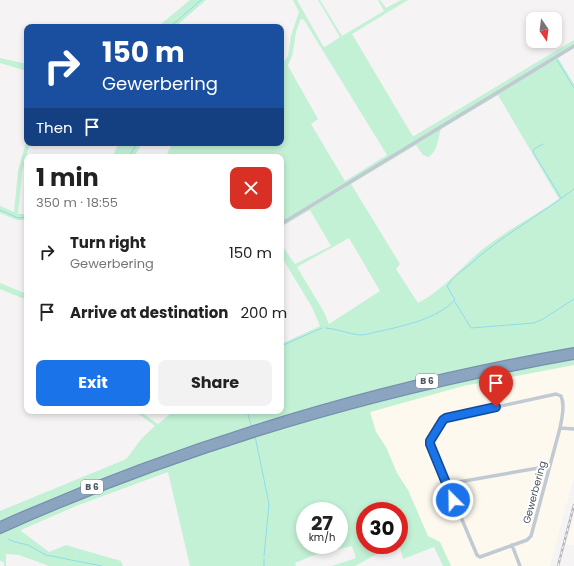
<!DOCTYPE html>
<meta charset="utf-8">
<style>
:root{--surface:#fff;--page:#f2f2f2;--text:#222;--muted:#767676;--accent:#1a73e8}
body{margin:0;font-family:Poppins,sans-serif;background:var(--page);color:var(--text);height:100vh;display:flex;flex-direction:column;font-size:15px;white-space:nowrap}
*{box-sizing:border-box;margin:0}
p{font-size:13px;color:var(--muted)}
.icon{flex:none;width:22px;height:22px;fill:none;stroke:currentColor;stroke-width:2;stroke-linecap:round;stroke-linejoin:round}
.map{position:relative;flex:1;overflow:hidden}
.side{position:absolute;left:24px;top:154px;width:260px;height:260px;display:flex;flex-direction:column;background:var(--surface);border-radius:8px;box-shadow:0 2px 6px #0003}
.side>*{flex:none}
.guide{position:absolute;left:24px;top:24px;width:260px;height:122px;border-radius:8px;box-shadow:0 2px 6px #0003;background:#1a4fa0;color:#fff;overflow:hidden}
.needle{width:26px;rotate:166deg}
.fabs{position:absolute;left:526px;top:12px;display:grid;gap:8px}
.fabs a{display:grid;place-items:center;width:36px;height:36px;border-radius:8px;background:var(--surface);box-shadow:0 2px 6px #0003;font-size:20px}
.speed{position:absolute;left:296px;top:502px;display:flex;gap:8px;font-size:20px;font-weight:700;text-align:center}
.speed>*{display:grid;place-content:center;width:52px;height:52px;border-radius:50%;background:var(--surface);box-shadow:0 2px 6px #0003;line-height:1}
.speed small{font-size:10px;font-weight:400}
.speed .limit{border:6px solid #d22;background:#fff;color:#111}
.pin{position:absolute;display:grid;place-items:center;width:34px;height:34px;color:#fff;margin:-41px -17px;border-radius:50% 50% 50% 0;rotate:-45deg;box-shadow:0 0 4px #0007}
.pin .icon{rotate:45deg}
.me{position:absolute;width:44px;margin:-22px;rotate:337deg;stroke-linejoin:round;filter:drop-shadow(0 0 3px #0008)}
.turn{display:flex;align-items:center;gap:14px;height:84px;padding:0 12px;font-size:18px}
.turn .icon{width:52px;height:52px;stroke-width:2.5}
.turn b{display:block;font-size:28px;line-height:34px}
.then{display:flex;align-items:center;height:38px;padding:0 12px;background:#0003;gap:8px;font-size:15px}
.round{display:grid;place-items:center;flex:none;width:42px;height:42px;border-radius:8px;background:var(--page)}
.head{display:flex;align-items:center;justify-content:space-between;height:68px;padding:0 12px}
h1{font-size:24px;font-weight:700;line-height:30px}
.action{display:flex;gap:8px;margin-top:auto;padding:8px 12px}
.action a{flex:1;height:46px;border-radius:8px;background:var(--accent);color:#fff;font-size:16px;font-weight:700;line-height:46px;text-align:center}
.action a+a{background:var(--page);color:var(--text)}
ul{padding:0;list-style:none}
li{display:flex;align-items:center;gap:12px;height:60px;padding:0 12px}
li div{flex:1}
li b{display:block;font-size:15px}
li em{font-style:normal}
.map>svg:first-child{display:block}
</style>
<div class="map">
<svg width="574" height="566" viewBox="0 0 574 566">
<rect width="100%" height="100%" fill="#f5f3f3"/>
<path fill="#fdf9ef" d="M574 365V477L550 566H451L440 542 428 536 408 490 397 473 386 447 376 432 370 412 463 386Z
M574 514V545H566L574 515Z"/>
<path fill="#c3f1d5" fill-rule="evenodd" d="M190 0H206L175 27H161V24Z
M293 0H297L323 46 325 47 340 37 318 0H320L342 36 384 11 378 0H380L386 8 401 0H408L352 34 412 135 414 136 574 40V48L558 58 574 84V365L463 386 370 412 376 432 386 447 397 473 408 490 428 536 440 542 451 566H443L434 547 403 559 399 543V511H365V545H393L355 566H332L356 558 352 546 314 555 295 563 296 566H190L168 472 76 506 21 530V531L49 552 66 545 121 561 123 566H49L19 555 6 554V566H4V562L0 561V511L124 460 128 457 142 438 155 426 135 411H139L158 424 174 411H281V344L320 326 312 307 281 256V244L295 264 331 246 310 210 281 227V157H166L171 145 168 143H281V66L288 56 291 36 299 12ZM301 19 304 20 387 155 345 181 311 124 318 119 288 66C289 61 293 56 293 51 296 37 294 33 301 19ZM498 95 559 199C532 217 502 233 477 254 458 271 441 291 418 303L396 269 400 264 351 184 416 145 423 155 428 157C439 151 437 139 441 129ZM349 238 380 291 329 324 324 312 297 267ZM305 511H339V545H305Z
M0 58 27 64V71L0 63Z
M27 139V143H30L22 172 18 214H27V220H17L0 213V206L14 212 18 171Z
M119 143H142L134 157H112Z
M0 283 27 294V299L22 298 0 289Z"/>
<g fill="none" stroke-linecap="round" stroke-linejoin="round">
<path stroke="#90daee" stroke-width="1" d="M170 27 201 0
M557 60 574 88
M543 144 534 149 533 152 561 198
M129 157 137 143
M0 210 18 218 27 217
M455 302 471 328 534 323 543 319 574 299
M326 328C338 329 349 334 360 335 367 335 374 332 381 331 407 325 436 319 455 300L447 286C452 278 460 272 467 267 499 237 539 216 574 189
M281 346 322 328
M247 411 252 428
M255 436 269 504 264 556
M8 539 15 542 28 545 46 555 102 566
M264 566V559"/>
<defs>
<path id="highway" d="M0 525C183 444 377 385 574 351
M0 530C183 448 377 391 574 356"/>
</defs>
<use href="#highway" stroke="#7690ad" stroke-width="8"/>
<path stroke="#c1cad2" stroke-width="3.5" d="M281 224 574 46
M556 394 561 396C565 405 562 418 560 428L531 536 527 540 480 557 477 555 430 444V441L443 420 446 418Z
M560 428 574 429
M447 486 453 483 544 467H549
M512 545 520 566"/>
<use href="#highway" stroke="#8ba5c1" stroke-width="5.5"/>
<defs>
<path id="rail" d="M558 566 574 505"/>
</defs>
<use href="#rail" stroke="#b5b8bd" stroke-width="2.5"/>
<use href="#rail" stroke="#fff" stroke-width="1" stroke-dasharray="3" stroke-linecap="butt"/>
</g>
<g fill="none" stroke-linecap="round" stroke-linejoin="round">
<defs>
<path id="route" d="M453 500 430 444V441L443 420 446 418 496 407"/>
</defs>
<use href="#route" stroke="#114b97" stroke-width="10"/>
<use href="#route" stroke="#1a73e8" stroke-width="7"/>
</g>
<g text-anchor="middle" stroke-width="4" stroke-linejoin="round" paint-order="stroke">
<g fill="#fff" stroke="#808990" stroke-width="1">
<rect x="416" y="374" width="22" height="14" rx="3"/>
<rect x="81" y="480" width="22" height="14" rx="3"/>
</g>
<g font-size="9" font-weight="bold" fill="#4a5661">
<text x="427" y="384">B 6</text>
<text x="92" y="490">B 6</text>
</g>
<g font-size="10" fill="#4a5661" stroke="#fff">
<text transform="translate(534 492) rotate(-75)" y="4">Gewerbering</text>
</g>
</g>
</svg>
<div class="fabs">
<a><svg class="needle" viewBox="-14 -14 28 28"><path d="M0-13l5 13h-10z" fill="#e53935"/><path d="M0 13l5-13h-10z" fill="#767676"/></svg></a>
</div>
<div class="speed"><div>27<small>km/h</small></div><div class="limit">30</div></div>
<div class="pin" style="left:496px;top:407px;background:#d93025"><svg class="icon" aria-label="arrive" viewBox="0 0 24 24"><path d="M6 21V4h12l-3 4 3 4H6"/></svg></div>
<svg class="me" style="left:453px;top:500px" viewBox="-20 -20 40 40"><circle r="17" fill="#1a73e8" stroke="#fff" stroke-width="3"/><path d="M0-11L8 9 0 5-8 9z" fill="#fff"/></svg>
<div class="guide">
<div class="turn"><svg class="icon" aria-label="right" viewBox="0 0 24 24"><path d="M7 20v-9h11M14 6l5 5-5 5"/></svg><div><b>150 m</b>Gewerbering</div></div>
<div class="then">Then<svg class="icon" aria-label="arrive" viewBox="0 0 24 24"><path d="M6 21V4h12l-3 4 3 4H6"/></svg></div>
</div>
<section class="side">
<div class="head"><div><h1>1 min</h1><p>350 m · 18:55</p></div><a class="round" style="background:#d93025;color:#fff"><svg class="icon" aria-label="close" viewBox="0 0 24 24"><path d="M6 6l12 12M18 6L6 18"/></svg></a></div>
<ul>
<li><svg class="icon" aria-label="right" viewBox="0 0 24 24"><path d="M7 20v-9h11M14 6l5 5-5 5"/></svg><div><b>Turn right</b><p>Gewerbering</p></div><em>150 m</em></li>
<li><svg class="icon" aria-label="arrive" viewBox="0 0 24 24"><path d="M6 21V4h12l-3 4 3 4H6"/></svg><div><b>Arrive at destination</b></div><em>200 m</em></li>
</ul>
<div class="action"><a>Exit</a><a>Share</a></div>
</section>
</div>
